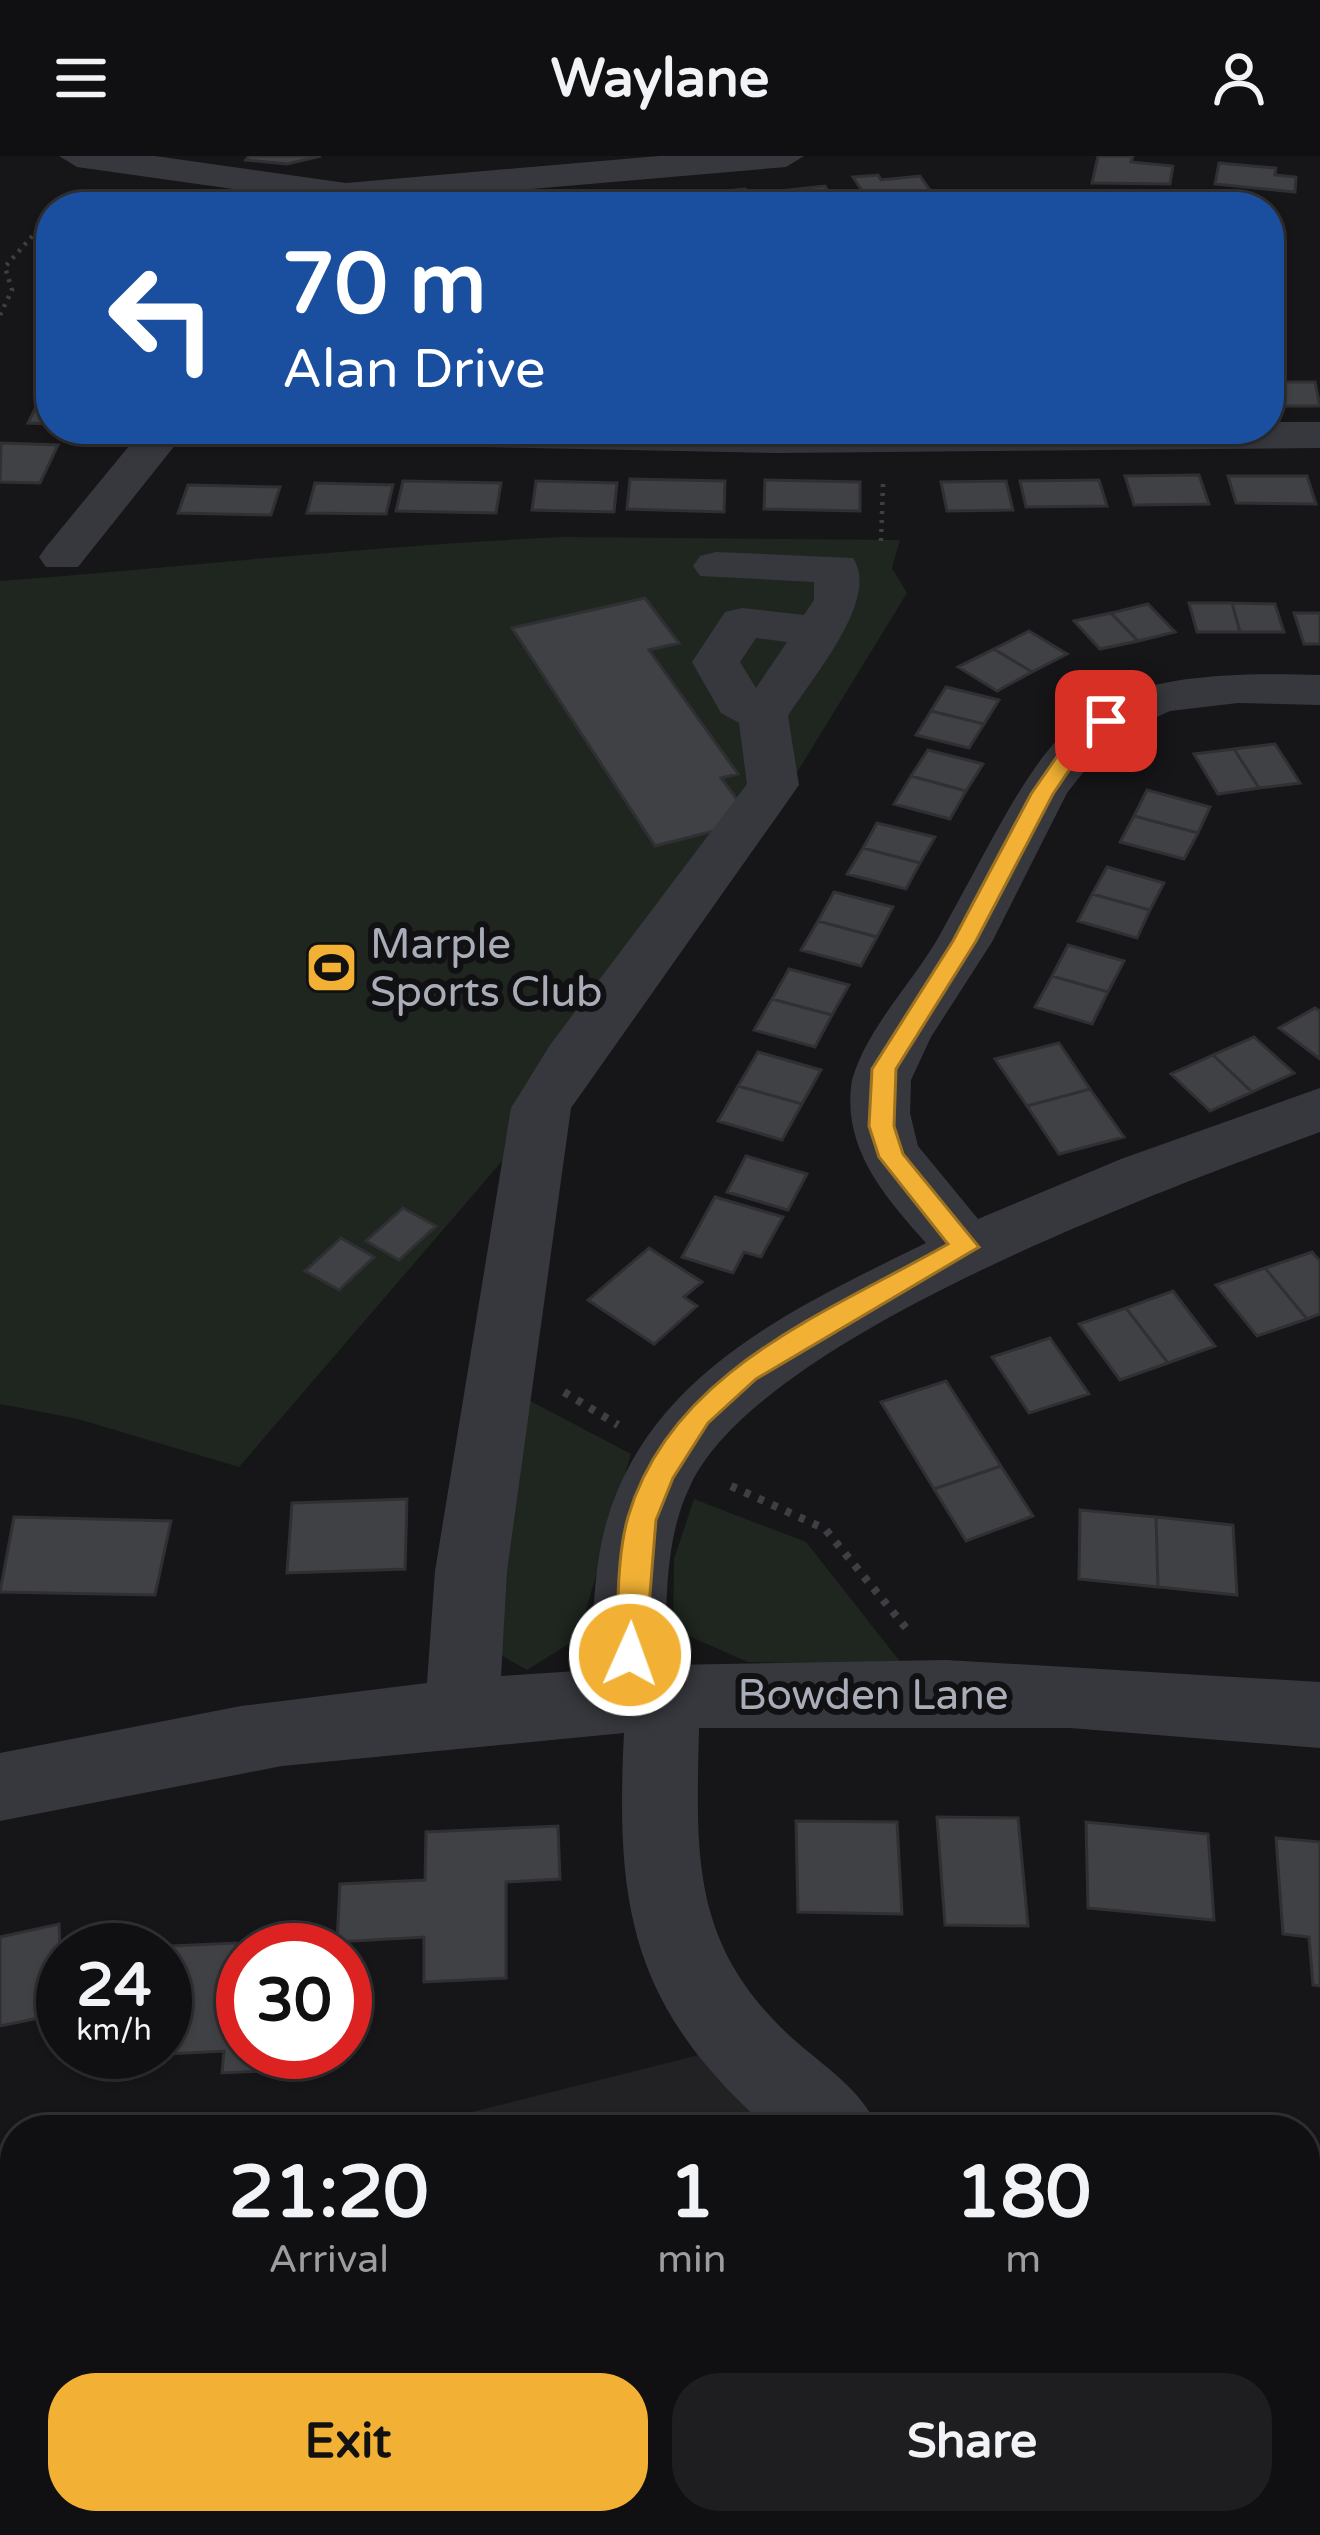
<!DOCTYPE html>
<style>
:root{--surface:#101012;--page:#1e1e20;--text:#f1f3f6;--muted:#9c9d9f;--line:#303032;--accent:#f2b134}
body{margin:0;font-family:"Varela Round",sans-serif;background:var(--page);color:var(--text);height:100vh;display:flex;flex-direction:column;font-size:45px;white-space:nowrap}
*{box-sizing:border-box;margin:0}
p{font-size:39px;color:var(--muted)}
.icon{flex:none;width:66px;height:66px;fill:none;stroke:currentColor;stroke-width:2;stroke-linecap:round;stroke-linejoin:round}
.map{position:relative;flex:1;overflow:hidden}
.panel{position:absolute;left:0px;top:1959px;width:1320px;height:420px;display:flex;flex-direction:column;background:var(--surface);border-radius:48px 48px 0 0;box-shadow:0 3px 9px #0004,0 0 0 3px var(--line)}
.panel>*{flex:none}
.top-card{position:absolute;left:36px;top:36px;width:1248px;height:252px;border-radius:48px;box-shadow:0 3px 9px #0004,0 0 0 3px var(--line);background:#1a4fa0;color:#fff;overflow:hidden}
.speed{position:absolute;left:36px;top:1767px;display:flex;gap:24px;font-size:60px;font-weight:700;text-align:center}
.speed>*{display:grid;place-content:center;width:156px;height:156px;border-radius:50%;background:var(--surface);box-shadow:0 3px 9px #0004,0 0 0 3px var(--line);line-height:1}
.speed small{font-size:30px;font-weight:400}
.speed .limit{border:18px solid #d22;background:#fff;color:#111}
.pin{position:absolute;display:grid;place-items:center;width:102px;height:102px;color:#fff;margin:-51px;border-radius:24px;box-shadow:0 6px 18px #0006}
.me{position:absolute;width:132px;margin:-66px;rotate:2deg;stroke-linejoin:round;filter:drop-shadow(0 0 9px #0008)}
.turn{display:flex;align-items:center;gap:42px;height:252px;padding:0 48px;font-size:54px}
.turn .icon{width:156px;height:156px;stroke-width:2.5}
.turn b{display:block;font-size:84px;line-height:102px}
.eta{display:flex;justify-content:space-evenly;align-items:center;height:204px;text-align:center}
.eta b{font-size:72px;font-weight:700;line-height:84px}
.primary-button{display:flex;gap:24px;margin-top:auto;padding:24px 48px}
.primary-button a{flex:1;height:138px;border-radius:48px;background:var(--accent);color:#111;font-size:48px;font-weight:700;line-height:138px;text-align:center}
.primary-button a+a{background:var(--page);color:var(--text)}
header{display:flex;justify-content:space-between;align-items:center;height:156px;padding:0 48px;background:var(--surface);font-size:54px;font-weight:700}
.map>svg:first-child{display:block}
</style>
<header><svg class="icon" aria-label="menu" viewBox="0 0 24 24"><path d="M4 6h16M4 12h16M4 18h16"/></svg>Waylane<svg class="icon" aria-label="person" viewBox="0 0 24 24"><circle cx="12" cy="8" r="4"/><path d="M4 21q1-7 8-7t8 7"/></svg></header>
<div class="map">
<svg width="1320" height="2379" viewBox="0 0 1320 2379">
<rect width="100%" height="100%" fill="#161618"/>
<path fill="#222225" d="M707 1897 785 1974H401Z
M15 2071V2364H1179L1194 2379H0V2075Z"/>
<path fill="#1e261f" d="M564 381 900 384 892 412 907 437 766 667 503 1004 239 1311 78 1263 0 1248V425C186 411 375 389 564 381Z
M517 1238 631 1298 578 1482 527 1514 499 1498Z
M694 1343 806 1386 902 1508 748 1506 673 1473 674 1403Z
M15 2214V2364H719L724 2379H0V2221Z"/>
<path fill="#404145" stroke="#303034" stroke-width="3" d="M249 0H321L287 8 246 4Z
M1098 0H1133L1131 6 1173 10 1170 28 1092 27Z
M1219 7 1276 12 1275 19 1296 21 1295 36 1215 28Z
M878 19 881 24 920 20 937 44 872 50 853 21Z
M825 30 836 49 779 51 770 36Z
M745 33 756 51H690L683 39Z
M51 221V268L28 267Z
M1269 226H1315L1320 250H1269Z
M1 287 58 289 40 327 0 326Z
M1199 319 1209 348 1134 349 1125 320Z
M1228 320H1307L1316 348 1236 347Z
M630 323 725 325 724 356 627 353Z
M765 324 860 326V355L764 353Z
M1099 324 1107 350 1026 351 1020 325Z
M403 325 501 327 496 357 396 355Z
M536 325 617 327 614 356 532 354Z
M1006 325 1013 354 947 355 941 326Z
M315 327 393 329 386 358 307 357Z
M188 329 280 331 271 359 178 357Z
M645 442 679 487 649 494 738 618 721 622 748 658 737 669 655 690 512 472Z
M1189 447H1232L1240 476H1197Z
M1232 447 1275 448 1284 476H1240Z
M1148 448 1175 476 1138 485 1111 457Z
M1111 457 1138 485 1100 493 1074 465Z
M1294 457H1320V488H1304Z
M1029 475 1067 498 1032 516 994 493Z
M994 493 1032 516 997 535 958 511Z
M946 531 999 544 984 568 931 555Z
M931 555 984 568 969 592 916 579Z
M1275 588 1300 627 1259 632 1234 593Z
M1234 593 1259 632 1218 638 1194 598Z
M928 594 983 608 966 635 911 620Z
M911 620 966 635 950 663 894 648Z
M1147 634 1210 651 1198 677 1134 660Z
M1134 660 1198 677 1184 703 1120 686Z
M877 667 935 681 920 707 863 692Z
M863 692 920 707 906 733 847 718Z
M1107 711 1164 727 1150 754 1092 738Z
M834 736 893 751 877 781 818 765Z
M1092 738 1150 754 1137 782 1078 765Z
M818 765 877 781 861 810 801 794Z
M1068 789 1124 805 1108 836 1052 820Z
M789 813 849 829 832 859 772 843Z
M1052 820 1108 836 1092 868 1035 851Z
M772 843 832 859 815 891 754 874Z
M1315 852 1320 855V903L1279 872Z
M1254 881 1294 917 1252 936 1213 899Z
M1059 887 1090 933 1027 950 995 903Z
M758 896 821 914 802 948 738 930Z
M1213 899 1252 936 1210 955 1171 918Z
M738 930 802 948 782 984 718 965Z
M1090 933 1124 981 1059 998 1027 950Z
M746 1000 807 1018 788 1054 727 1036Z
M715 1041 783 1061 761 1101 744 1096 733 1117 682 1101Z
M403 1052 436 1070 399 1104 366 1085Z
M341 1082 374 1101 339 1134 305 1115Z
M649 1092 702 1126 684 1141 697 1150 654 1188 588 1144Z
M1312 1096 1320 1105V1158L1307 1163 1265 1112Z
M1265 1112 1307 1163 1257 1180 1216 1129Z
M1173 1135 1215 1190 1168 1207 1126 1152Z
M1126 1152 1168 1207 1120 1224 1079 1168Z
M1050 1182 1089 1238 1029 1257 992 1201Z
M946 1225 1001 1310 934 1333 881 1246Z
M1001 1310 1033 1360 966 1385 934 1333Z
M407 1343 405 1413 287 1417 292 1347Z
M1080 1354 1156 1361 1158 1431 1079 1423Z
M14 1361 171 1365 155 1439 0 1436Z
M1156 1361 1233 1369 1237 1439 1158 1431Z
M937 1661 1018 1662 1028 1770 945 1769Z
M796 1665 897 1666 902 1758 798 1756Z
M1086 1666 1208 1678 1214 1764 1088 1752Z
M558 1670 560 1723 506 1726V1822L424 1826V1781L337 1786 340 1728 425 1724 426 1676Z
M1276 1682 1320 1686V1830L1313 1829 1309 1781 1283 1778Z
M59 1768 63 1857 0 1870V1781Z
M236 1787 232 1834 243 1833V1896H305L304 1913 222 1917 224 1895 93 1902V1896H165V1794L106 1793Z
M1305 2044 1320 2054V2126L1305 2154Z"/>
<g fill="none" stroke-linecap="round" stroke-linejoin="round">
<path stroke="#3d3f44" stroke-width="4.5" stroke-dasharray="3 6" stroke-linecap="butt" d="M0 159 12 134 5 111 51 59
M881 385 883 328"/>
<path stroke="#3d3f44" stroke-width="8" stroke-dasharray="6 9" stroke-linecap="butt" d="M564 1236 618 1269
M731 1330 825 1373 906 1472"/>
<path fill="#37383d" fill-rule="evenodd" d="M59 0H155L346 27 659 0H804L786 11 346 49 77 11Z
M1269 266H1320V292L777 297 241 286 226 282 219 273H1269Z
M143 273H188L78 411H46L39 401 46 391Z
M716 396 853 402C881 443 811 523 788 560L799 629 571 952 507 1415 501 1520 592 1514C593 1465 593 1415 606 1368 648 1217 796 1151 926 1087 884 1040 841 991 852 924 868 869 915 825 942 775 1057 568 1058 511 1320 519V549L1238 547 1170 555 1124 576 1099 596 1067 637 992 786 931 881 911 924 910 957 918 990 978 1063 1121 1003 1320 932V976C1165 1033 763 1179 691 1328 664 1382 666 1449 666 1508L670 1509 946 1504 1320 1526V1592L1070 1572H699C696 1700 691 1789 791 1881 824 1911 861 1932 879 1974H770C632 1852 615 1754 624 1577L282 1610 0 1665V1597L241 1550 427 1527 435 1415 511 952 550 889 747 628 739 567 721 557 692 506 725 456 742 452 804 459 814 444V426L700 420 693 410 700 400ZM756 482 787 486 756 532 740 506Z
M1305 2304 1320 2310V2379H1269L1263 2364H1305Z"/>
</g>
<path fill="#f2b134" stroke="#9d7322" stroke-width="3" d="M1099 560 1117 565 1080 598 1053 638 976 785 896 913 894 970 903 998 979 1091 756 1223 708 1267 673 1322 656 1364 645 1499 630 1512 619 1508 615 1499C619 1455 616 1403 628 1361 671 1214 827 1157 948 1088L879 1001 869 970 872 913 953 785 1031 638 1065 589Z"/>
<defs>
<symbol id="stadium-square" viewBox="-11 -11 22 22"><rect x="-9" y="-9" width="18" height="18" rx="4" fill="#f2b134" stroke="#111113"/><path d="M0-5a6.5 5 0 1 0 0 10a6.5 5 0 1 0 0-10ZM-3.5-1.8h7v3.6h-7Z" fill="#111"/></symbol>
</defs>
<g fill-rule="evenodd">
<use href="#stadium-square" x="302" y="782" width="59" height="59"/>
</g>
<g text-anchor="middle" stroke-width="12" stroke-linejoin="round" paint-order="stroke">
<g font-size="42" fill="#a8adb8" stroke="#111113" text-anchor="start">
<text x="370" y="802">Marple<tspan x="370" dy="48">Sports Club</tspan></text>
</g>
<g font-size="42" fill="#a8adb8" stroke="#111113">
<text x="873" y="1553">Bowden Lane</text>
</g>
</g>
</svg>
<div class="speed"><div>24<small>km/h</small></div><div class="limit">30</div></div>
<div class="pin" style="left:1106px;top:565px;background:#d93025"><svg class="icon" aria-label="arrive" viewBox="0 0 24 24"><path d="M6 21V4h12l-3 4 3 4H6"/></svg></div>
<svg class="me" style="left:630px;top:1499px" viewBox="-20 -20 40 40"><circle r="17" fill="#f2b134" stroke="#fff" stroke-width="3"/><path d="M0-11L8 9 0 5-8 9z" fill="#fff"/></svg>
<div class="top-card">
<div class="turn"><svg class="icon" aria-label="left" viewBox="0 0 24 24"><path d="M17 20v-9H6M10 6l-5 5 5 5"/></svg><div><b>70 m</b>Alan Drive</div></div>
</div>
<section class="panel">
<div class="eta">
<div><b>21:20</b><p>Arrival</p></div>
<div><b>1</b><p>min</p></div>
<div><b>180</b><p>m</p></div>
</div>
<div class="primary-button"><a>Exit</a><a>Share</a></div>
</section>
</div>
